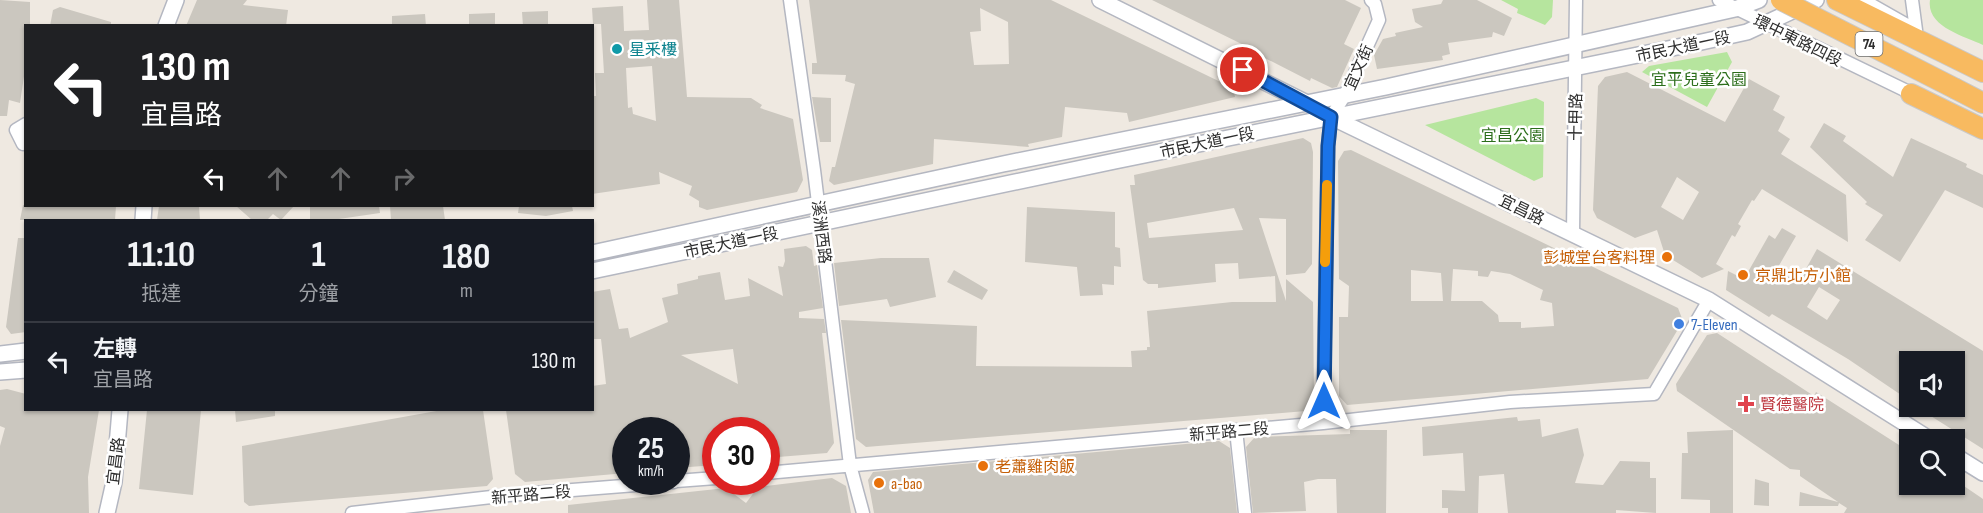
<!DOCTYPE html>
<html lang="zh-TW">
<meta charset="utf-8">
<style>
:root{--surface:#171b24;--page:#242831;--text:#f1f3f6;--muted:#9ea1a6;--line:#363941}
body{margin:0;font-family:"Sofia Sans Condensed","Noto Sans TC",sans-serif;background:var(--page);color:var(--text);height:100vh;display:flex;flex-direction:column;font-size:22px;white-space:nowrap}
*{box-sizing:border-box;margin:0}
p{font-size:20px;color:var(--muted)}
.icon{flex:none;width:33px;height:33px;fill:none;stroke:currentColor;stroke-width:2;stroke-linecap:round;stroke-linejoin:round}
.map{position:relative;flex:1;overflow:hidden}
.side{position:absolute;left:24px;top:219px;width:570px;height:192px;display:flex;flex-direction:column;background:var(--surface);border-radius:0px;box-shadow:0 2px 4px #0004}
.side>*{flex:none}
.banner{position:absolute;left:24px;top:24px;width:570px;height:183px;border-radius:0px;box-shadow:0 2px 4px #0004;background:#202124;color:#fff;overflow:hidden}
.tools{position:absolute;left:1899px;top:351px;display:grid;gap:12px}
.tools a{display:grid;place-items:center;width:66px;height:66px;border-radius:0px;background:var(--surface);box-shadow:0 2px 4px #0004;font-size:30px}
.speed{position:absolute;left:612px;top:417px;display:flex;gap:12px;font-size:30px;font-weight:700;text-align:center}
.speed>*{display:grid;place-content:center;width:78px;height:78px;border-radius:50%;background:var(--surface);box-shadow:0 2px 4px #0004;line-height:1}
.speed small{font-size:15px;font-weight:400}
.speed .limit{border:9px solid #d22;background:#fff;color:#111}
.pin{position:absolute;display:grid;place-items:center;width:51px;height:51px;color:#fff;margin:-26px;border:3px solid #fff;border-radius:50%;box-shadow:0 2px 6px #0007}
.me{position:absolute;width:66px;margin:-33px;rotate:0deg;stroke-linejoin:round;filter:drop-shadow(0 0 4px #0008)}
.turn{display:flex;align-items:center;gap:21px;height:126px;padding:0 18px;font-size:27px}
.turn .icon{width:78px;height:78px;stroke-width:2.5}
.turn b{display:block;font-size:42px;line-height:51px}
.lanes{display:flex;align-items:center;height:57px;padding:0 18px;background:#0003;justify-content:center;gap:30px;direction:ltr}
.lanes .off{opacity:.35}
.eta{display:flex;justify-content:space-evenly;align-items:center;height:102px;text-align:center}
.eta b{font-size:36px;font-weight:700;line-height:42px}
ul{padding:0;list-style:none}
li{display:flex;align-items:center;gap:18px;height:78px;padding:0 18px;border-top:2px solid var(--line)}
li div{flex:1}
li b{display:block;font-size:22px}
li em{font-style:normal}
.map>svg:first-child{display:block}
</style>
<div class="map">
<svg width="1983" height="513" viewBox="0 0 1983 513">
<rect width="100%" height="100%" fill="#efe9e1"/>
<path fill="#b6e59e" d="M1501 0H1553L1552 17 1545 25 1517 13 1518 9Z
M1930 0H1983V45C1964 36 1926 27 1930 0Z
M1727 52 1732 62 1707 107 1642 72 1649 66Z
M1536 98 1544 102 1543 177 1534 181 1425 125Z"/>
<path fill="#cbc7bf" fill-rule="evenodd" d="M0 0 30 2V26H26V63L20 103 9 100 7 116H0Z
M197 0H247L243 5 288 10 286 26H186Z
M647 0H679L687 97 751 98 762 105 760 108 793 119 803 180 797 192 707 210 699 207V201L689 195 692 186 659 172 660 184 592 194V96H596L595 73H604L601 24H593L592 8 623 6 624 31 649 30ZM652 66 656 121 633 114 632 107 628 108 626 68Z
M809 0H1051L1233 88 1235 97 1129 122 1127 113 1065 107 1062 137 1028 144 1029 147 934 139 933 164 834 185 829 181 832 167H835L855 84 845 81 846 75 812 74V63H817ZM980 8 1008 22 1009 64 974 65 970 32 981 31Z
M1152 0H1345L1361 8 1344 44 1354 49 1337 87 1332 88 1311 78 1310 81 1257 54 1258 52Z
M1443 0H1477L1512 18 1504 36 1493 32 1492 37 1448 43 1450 54 1442 56 1443 60 1377 69 1374 55 1383 39 1396 36 1395 33 1423 27 1415 22 1412 9 1441 4Z
M60 7 111 22V26H50L53 10Z
M548 11V26H523L522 12Z
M495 13V26H469V14Z
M425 14 426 26H392V16Z
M1627 72 1725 122 1749 79 1780 96 1773 110 1785 117 1778 131 1790 139 1781 154 1846 195 1848 242 1762 189 1754 201 1752 200 1738 224 1741 226 1735 237 1732 235 1716 264 1724 269 1702 278 1665 255 1657 230 1635 238 1597 218 1593 210 1598 86 1605 77ZM1677 177 1699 192 1683 220 1661 207Z
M812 97 831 98V142H820Z
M1824 123 1846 136 1843 141 1893 177 1911 138 1967 164 1966 167 1983 175V208L1945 190 1900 262 1865 240 1883 215 1865 204 1867 202 1810 147Z
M1303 138 1311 143 1313 152 1312 264 1305 273 1286 275V219L1259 218 1286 301V279L1313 302 1314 400 1306 411 866 447 856 439 841 320 977 326 976 366 1132 367 1131 351 1147 350V347H1150L1147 311 1232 302H1276L1275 276 1239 279 1238 263 1215 264 1216 282 1158 288V284H1148L1143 280 1130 185H1135L1134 175ZM1234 208 1243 230 1149 238 1147 223Z
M1351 150 1678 308 1683 321 1648 379 1347 405 1339 396V317H1348L1349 286 1339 279 1338 161 1344 151ZM1453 269 1478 271V276L1488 277 1491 271 1510 274 1543 290 1540 300 1552 303 1554 326 1521 328V322H1499L1498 315 1482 301H1451ZM1411 270 1441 273 1443 301H1411Z
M23 205 26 206H116L115 220H20Z
M159 206H199L200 220H157Z
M236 206H294L281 220 273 214 267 220H252Z
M310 206H379L380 213 332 220H310Z
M390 206H443L445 220H391Z
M519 206H572L573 211 546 216 518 213Z
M1027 207 1115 212V247L1120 248 1121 267 1114 266V285L1102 284 1103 295 1080 296 1077 267 1025 262Z
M1782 228 1796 236 1777 269 1798 283 1817 249 1983 351V449L1915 406H1954V362H1910V401L1848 359 1772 314 1769 317 1726 290 1728 271 1744 279 1769 235 1775 239ZM1819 287 1840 300 1827 320 1807 307Z
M18 238H26V332L11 334 6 327Z
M806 246 812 250 814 266 817 265 823 308 799 312V318L824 319 826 333H822L834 443 827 453 766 458V430H716V465L676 468V430H626V473L525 482 515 474 506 410H592V386L606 384 601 339H592V292L610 289 619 329 628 328 630 338 668 322 662 298 678 294 677 284 698 279V276L720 272 725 300 750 296 748 278 783 296 778 266 783 267 785 261 784 249ZM733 349 738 384 681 355Z
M881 258H929L936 297 890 307 887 299 839 306 834 263Z
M954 270 988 290 982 300 947 282Z
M1717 333 1814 396 1816 392 1910 452V484H1961L1983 499V513H1844L1847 508 1839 503 1838 506H1799L1800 492 1838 502 1800 476V470L1790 469 1677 391 1676 384 1707 335Z
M7 389 26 394V410H99L88 477 89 513H0V446L5 428 0 426V390Z
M147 410H201L193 495 139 489Z
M235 410H275V416L236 422Z
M442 410H483L493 479 487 486 249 506 244 502 242 446Z
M1517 417 1518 421 1540 419 1542 437 1578 428 1584 455 1575 483 1603 485 1620 461 1650 462V478H1656V513L1616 510V513H1508L1504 474 1479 476 1478 513H1448V508H1442V490L1465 491 1463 453 1423 456 1422 427Z
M1350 430H1387L1386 513H1337L1336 479H1318L1304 482 1306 511 1253 513 1246 447 1255 437 1350 434Z
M1733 430V513H1710V500L1681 499 1682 453H1688L1687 432Z
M1219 441 1230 448 1237 513H874L868 480 873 472Z
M832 478 846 486 851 513H568V505L726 488 746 503 758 487Z
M1755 479 1769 483V506L1754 505Z"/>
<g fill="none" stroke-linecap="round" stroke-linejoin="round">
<defs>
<path id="minor" d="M790 0 814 170 850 465 863 513
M1719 0 1917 96
M1863 0 1907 25
M1912 0 1916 30
M23 144 16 130 26 124
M1573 233 1576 0
M1323 423 1328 146 1331 117 1345 95 1379 20 1375 4 1371 0
M1236 430 1245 513
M766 473 1323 423 1510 402 1654 394 1709 300
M676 481 716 478
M352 513 509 495 674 482"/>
<path id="tertiary" d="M1100 0 1309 104
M166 26 176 0
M1329 116 1709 300 1931 440
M143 220 144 206
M592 253 1003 164 1386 87 1735 9 1759 0
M592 271 1115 161 1697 43 1747 32 1816 0
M0 354 26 351
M0 372 26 370
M1954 455 1983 473
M107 513 114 482 120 410"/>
<path id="trunk" d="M1837 0 1983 72
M1956 89 1983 103
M1911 94 1983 129"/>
</defs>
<use href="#minor" stroke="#b4b7c1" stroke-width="15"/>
<use href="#tertiary" stroke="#b4b7c1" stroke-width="18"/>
<use href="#trunk" stroke="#c9c9c9" stroke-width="22"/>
<use href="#minor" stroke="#fff" stroke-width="12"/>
<use href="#tertiary" stroke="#fff" stroke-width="15"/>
<use href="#trunk" stroke="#f8ba60" stroke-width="20"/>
<defs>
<path id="trunk-bridge" d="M1781 0 1956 89"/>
</defs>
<use href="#trunk-bridge" stroke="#c9c9c9" stroke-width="22" stroke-linecap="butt"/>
<use href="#trunk-bridge" stroke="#f8ba60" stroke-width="20"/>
</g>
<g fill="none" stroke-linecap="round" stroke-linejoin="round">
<defs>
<path id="route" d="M1243 70 1331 117 1328 146 1324 401"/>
</defs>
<use href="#route" stroke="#114b97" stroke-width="15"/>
<use href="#route" stroke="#1a73e8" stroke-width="10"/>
<path stroke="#f59e0b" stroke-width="10" d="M1325 262 1327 185"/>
</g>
<circle fill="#0f9aa8" stroke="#fff" stroke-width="2" cx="617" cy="49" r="6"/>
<g fill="#e8710a" stroke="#fff" stroke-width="2">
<circle cx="1667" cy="257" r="6"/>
<circle cx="1743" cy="275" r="6"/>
<circle cx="983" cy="466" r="6"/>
<circle cx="879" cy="483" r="6"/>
</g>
<circle fill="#3f7fe0" stroke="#fff" stroke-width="2" cx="1679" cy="324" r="6"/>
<path fill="#e0444e" stroke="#fff" stroke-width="2" d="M1743 395h6v6h6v6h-6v6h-6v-6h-6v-6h6z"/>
<g text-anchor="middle" stroke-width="5" stroke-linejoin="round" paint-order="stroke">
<rect fill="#fff" stroke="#6d6d6d" stroke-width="1.5" x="1855.5" y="32" width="27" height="24" rx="4.5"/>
<g font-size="15" font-weight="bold" fill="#2e2e2e">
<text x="1869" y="49">74</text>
</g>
<g font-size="16" fill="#2e2e2e" stroke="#fff">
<text transform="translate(1798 40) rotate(26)" y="6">環中東路四段</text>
<text transform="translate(1683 46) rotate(-12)" y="6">市民大道一段</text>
<text transform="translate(1358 67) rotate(-66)" y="6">宜文街</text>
<text transform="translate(1575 117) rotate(-89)" y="6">十甲路</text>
<text transform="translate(1207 142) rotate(-12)" y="6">市民大道一段</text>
<text transform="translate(1522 209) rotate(26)" y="6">宜昌路</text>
<text transform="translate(822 232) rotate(83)" y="6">溪洲西路</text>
<text transform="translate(731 242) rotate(-12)" y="6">市民大道一段</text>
<text transform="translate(1229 431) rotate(-5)" y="6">新平路二段</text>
<text transform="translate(115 461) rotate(-83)" y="6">宜昌路</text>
<text transform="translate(531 494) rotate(-5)" y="6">新平路二段</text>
</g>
<g font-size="16" fill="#0d838f" stroke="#fff" text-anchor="start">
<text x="629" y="55">星釆樓</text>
</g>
<g font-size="16" fill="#2c6e1b" stroke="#fff">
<text x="1699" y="85">宜平兒童公園</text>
<text x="1513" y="141">宜昌公園</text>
</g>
<g font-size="16" fill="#c56008" stroke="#fff" text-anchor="start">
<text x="1655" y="263" text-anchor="end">彭城堂台客料理</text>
<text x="1755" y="281">京鼎北方小館</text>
<text x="995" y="472">老蕭雞肉飯</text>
<text x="891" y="489">a-bao</text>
</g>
<g font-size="16" fill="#366cbe" stroke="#fff" text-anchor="start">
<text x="1691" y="330">7-Eleven</text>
</g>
<g font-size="16" fill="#be3a42" stroke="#fff" text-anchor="start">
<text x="1760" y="410">賢德醫院</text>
</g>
</g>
</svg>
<div class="tools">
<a><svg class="icon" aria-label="sound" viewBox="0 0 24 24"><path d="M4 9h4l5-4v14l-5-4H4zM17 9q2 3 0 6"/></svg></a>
<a><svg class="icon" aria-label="search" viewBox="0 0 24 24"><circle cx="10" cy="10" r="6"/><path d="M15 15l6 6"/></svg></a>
</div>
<div class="speed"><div>25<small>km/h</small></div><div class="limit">30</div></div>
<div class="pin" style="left:1243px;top:70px;background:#d93025"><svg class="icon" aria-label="arrive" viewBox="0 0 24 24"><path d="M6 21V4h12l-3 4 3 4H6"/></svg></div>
<svg class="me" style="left:1324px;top:401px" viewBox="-20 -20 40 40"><path d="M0-17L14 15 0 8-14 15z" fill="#1a73e8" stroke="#fff" stroke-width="4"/></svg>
<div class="banner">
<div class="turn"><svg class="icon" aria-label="left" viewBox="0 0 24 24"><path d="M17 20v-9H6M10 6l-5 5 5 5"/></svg><div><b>130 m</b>宜昌路</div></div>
<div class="lanes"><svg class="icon" aria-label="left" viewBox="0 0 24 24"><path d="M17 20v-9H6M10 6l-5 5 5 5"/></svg><svg class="icon off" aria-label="ahead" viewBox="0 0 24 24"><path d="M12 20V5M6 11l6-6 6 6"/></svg><svg class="icon off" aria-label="ahead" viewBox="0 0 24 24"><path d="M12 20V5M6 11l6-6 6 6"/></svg><svg class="icon off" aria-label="right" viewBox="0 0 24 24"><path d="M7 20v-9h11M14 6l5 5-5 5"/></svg></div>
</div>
<section class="side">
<div class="eta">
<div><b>11:10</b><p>抵達</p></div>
<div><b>1</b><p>分鐘</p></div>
<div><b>180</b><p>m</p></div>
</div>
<ul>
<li><svg class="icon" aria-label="left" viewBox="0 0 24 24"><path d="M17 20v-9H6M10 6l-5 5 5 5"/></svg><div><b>左轉</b><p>宜昌路</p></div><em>130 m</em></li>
</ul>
</section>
</div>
